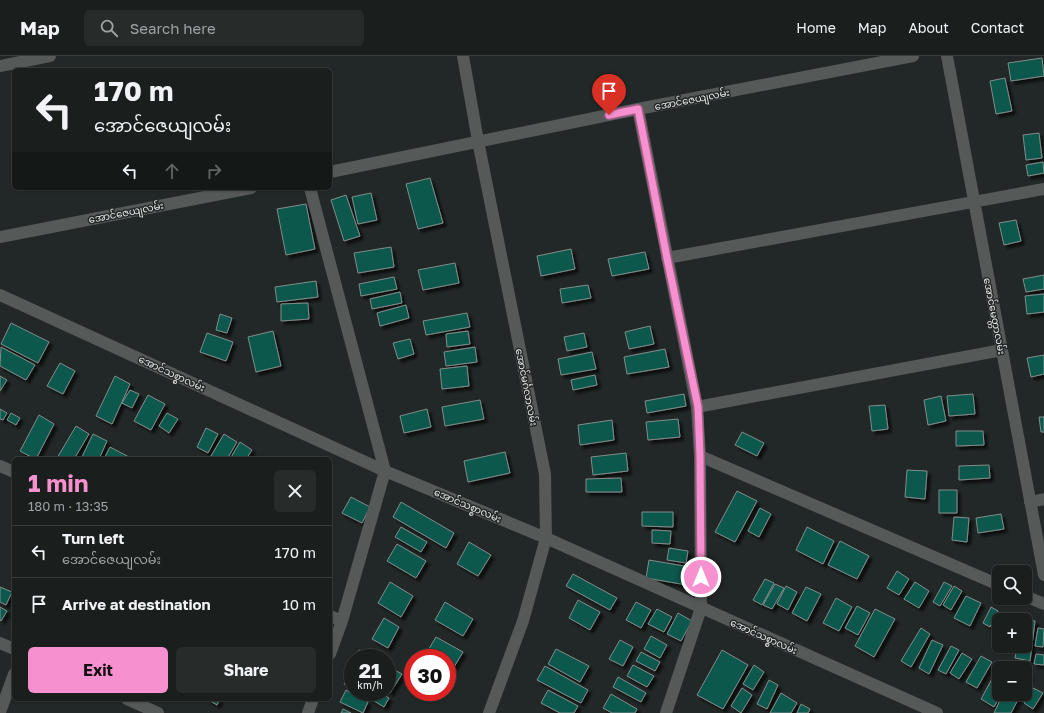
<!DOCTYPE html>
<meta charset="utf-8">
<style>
:root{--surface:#1a1e1d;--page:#272b2a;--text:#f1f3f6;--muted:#9fa2a4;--line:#383c3b;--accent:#f790ce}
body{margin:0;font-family:"Golos Text","Noto Sans Myanmar",sans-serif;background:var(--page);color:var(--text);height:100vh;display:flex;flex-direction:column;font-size:15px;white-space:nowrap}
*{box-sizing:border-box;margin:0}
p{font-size:13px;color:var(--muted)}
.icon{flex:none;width:22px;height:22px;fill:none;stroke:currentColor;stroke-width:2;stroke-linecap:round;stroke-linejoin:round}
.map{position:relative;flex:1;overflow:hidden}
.side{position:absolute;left:12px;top:401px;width:320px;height:244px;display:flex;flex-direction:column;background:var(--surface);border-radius:6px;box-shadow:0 1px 3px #0004,0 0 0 1px var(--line)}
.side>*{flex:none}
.guide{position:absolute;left:12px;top:12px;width:320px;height:122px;border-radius:6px;box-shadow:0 1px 3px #0004,0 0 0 1px var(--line);background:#1a1e1d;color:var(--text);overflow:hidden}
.buttons{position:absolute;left:992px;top:509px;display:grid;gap:8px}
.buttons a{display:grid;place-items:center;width:40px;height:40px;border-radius:6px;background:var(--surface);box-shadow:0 1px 3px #0004,0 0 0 1px var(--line);font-size:20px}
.speed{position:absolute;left:344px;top:593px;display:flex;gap:8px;font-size:20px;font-weight:700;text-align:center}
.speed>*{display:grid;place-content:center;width:52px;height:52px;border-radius:50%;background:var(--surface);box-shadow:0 1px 3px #0004,0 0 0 1px var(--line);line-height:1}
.speed small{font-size:10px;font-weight:400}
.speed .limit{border:6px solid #d22;background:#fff;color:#111}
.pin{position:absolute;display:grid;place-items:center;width:34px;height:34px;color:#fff;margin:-41px -17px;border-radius:50% 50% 50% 0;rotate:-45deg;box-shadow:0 0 4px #0007}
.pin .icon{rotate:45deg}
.me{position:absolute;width:44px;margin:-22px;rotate:0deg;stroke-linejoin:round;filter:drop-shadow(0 0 3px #0008)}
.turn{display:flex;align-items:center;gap:14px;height:84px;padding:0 16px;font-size:18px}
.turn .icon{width:52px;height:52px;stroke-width:2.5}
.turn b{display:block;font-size:28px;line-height:34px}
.lanes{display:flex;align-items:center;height:38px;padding:0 16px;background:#0003;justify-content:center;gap:20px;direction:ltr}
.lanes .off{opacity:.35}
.round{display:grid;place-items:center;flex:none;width:42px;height:42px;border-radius:6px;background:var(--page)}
.summary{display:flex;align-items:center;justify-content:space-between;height:68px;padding:0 16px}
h1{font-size:24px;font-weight:700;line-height:30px;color:var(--accent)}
.primary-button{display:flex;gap:8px;margin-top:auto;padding:8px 16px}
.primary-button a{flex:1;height:46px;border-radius:6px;background:var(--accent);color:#111;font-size:16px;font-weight:700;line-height:46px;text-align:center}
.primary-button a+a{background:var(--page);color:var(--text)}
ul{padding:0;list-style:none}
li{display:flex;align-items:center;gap:12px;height:52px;padding:0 16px;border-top:1px solid var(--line)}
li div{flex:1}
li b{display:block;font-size:15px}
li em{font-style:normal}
header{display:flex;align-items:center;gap:24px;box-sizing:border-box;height:56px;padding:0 20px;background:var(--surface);border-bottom:1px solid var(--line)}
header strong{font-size:19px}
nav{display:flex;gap:22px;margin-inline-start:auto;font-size:14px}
.search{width:280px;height:36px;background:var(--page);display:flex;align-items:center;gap:10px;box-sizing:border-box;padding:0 14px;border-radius:6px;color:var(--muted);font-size:15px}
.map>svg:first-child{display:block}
</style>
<header>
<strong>Map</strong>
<div class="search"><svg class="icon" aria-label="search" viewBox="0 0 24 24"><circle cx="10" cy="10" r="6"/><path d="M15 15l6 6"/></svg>Search here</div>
<nav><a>Home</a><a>Map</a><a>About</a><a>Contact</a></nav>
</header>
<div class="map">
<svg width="1044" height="657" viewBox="0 0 1044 657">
<defs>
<filter id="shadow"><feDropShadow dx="3.5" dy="3.5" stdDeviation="1" flood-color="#0009"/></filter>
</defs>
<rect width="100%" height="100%" fill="#222827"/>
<path fill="#07584e" stroke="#848c8a" filter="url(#shadow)" d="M1042 2 1044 20 1011 25 1008 7Z
M1005 22 1012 55 996 58 990 25Z
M1039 77 1042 102 1026 104 1023 79Z
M1043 106 1044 117 1028 120 1026 109Z
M430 122 443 167 418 173 406 128Z
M371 137 377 164 358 168 352 141Z
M346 139 360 180 344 185 331 144Z
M306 148 315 193 286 199 277 153Z
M1016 164 1021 185 1004 189 999 167Z
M391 191 394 211 358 217 354 197Z
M571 193 575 213 541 220 537 200Z
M645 196 649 213 612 220 608 203Z
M455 207 459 227 423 234 418 214Z
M1044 219V233L1026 236 1023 223Z
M394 221 397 233 361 240 359 228Z
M316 225 318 241 277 246 275 231Z
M588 229 591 242 562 247 560 233Z
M400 236 402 247 372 253 370 243Z
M1044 238V256L1027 258 1025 240Z
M308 247 309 263 281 265V248Z
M406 249 409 262 380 270 377 257Z
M467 257 470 271 426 279 423 265Z
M220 258 232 262 227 277 216 274Z
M11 267 49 286 38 307 1 288Z
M650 270 654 288 629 293 625 276Z
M273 275 281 310 256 316 248 281Z
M468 275 470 288 447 291 446 278Z
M207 277 233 286 226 305 200 296Z
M584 277 587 291 567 295 564 281Z
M410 283 414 298 398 303 393 287Z
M1 291 35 309 26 324 0 310Z
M475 291 477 306 446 310 444 296Z
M665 293 669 311 627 318 624 301Z
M592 296 596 313 561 319 558 303Z
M1044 299V318L1031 321 1027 302Z
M60 307 75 315 63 338 47 330Z
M467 310 469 330 442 333 440 313Z
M595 319 597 329 573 334 571 324Z
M0 320 7 324 0 335Z
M115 320 130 328 112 368 96 360Z
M130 334 139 338 132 352 122 347Z
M684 338 686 350 647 357 645 345Z
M973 338 975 358 949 360 947 340Z
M148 339 165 348 151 374 134 365Z
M941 340 946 365 928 369 924 344Z
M480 344 484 363 445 370 442 351Z
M885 349 888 373 872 375 869 350Z
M0 353 7 357 3 364 0 363Z
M427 353 431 371 404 377 400 360Z
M11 357 20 362 16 369 7 364Z
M167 357 178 363 169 377 159 370Z
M39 359 54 368 36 403H35L20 395Z
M1039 361H1044V376H1041Z
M678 363 680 381 648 384 646 366Z
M612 364 614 384 580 389 578 369Z
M76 370 89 378 74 403H59L57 402Z
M206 372 218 378 208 397 197 391Z
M956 375H983L984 389 956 390Z
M742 376 764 387 757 400 735 389Z
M93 378 107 385 99 403H81Z
M224 378 237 386 227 403H216L211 400Z
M240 386 252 394 246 403H230Z
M110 391 129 401V403H104Z
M505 396 510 417 468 426 464 405Z
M626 397 628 415 593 419 591 401Z
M989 409 990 422 959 424V410Z
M907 414 927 415 925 443 905 441Z
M621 422 622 436H586V423Z
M939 434H957V457H939Z
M737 435 757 445 735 486 715 476Z
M351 441 370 451 362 467 342 457Z
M401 446 454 477 446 492 393 461Z
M760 452 771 458 759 481 748 475Z
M642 456H673V471L642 470Z
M1001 458 1004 473 978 477 976 462Z
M954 461 969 462 967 486 952 484Z
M401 471 427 486 421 496 395 481Z
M807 471 834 485 823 508 796 494Z
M652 474 671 475 670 488 652 487Z
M840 485 869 500 857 523 828 509Z
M469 486 491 499 478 520 457 508Z
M397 488 426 505 416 522 387 505Z
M669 492 688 495 686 507 667 504Z
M649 504 690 511 687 529 646 522Z
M897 515 909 523 899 539 887 532Z
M573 518 617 542 610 554 566 530Z
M765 523 774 527 762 549 753 544Z
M390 526 413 540 401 561 378 547Z
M915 526 929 535 919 552 904 543Z
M944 526 952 530 940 550 933 546Z
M775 528 784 532 772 553 763 549Z
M786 530 797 536 788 554 777 548Z
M954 530 962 535 951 554 943 549Z
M0 531 12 536 6 549 0 546Z
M806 531 821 538 807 565 792 557Z
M966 540 981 547 970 570 954 562Z
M836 542 852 551 839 575 823 567Z
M578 544 600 556 590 574 569 562Z
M445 546 473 563 463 580 435 564Z
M636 546 651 554 641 572 626 564Z
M857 550 870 557 858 579 845 572Z
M0 551 7 555 1 565 0 564Z
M991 551 998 555 990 571 983 567Z
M657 553 672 561 664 576 648 568Z
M875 553 895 563 874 601 855 590Z
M678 557 692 565 681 585 667 578Z
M1003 559 1011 564H1000Z
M384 562 399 571 388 592 372 583Z
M1021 563 1035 565 1030 605 1015 602 1017 590H1025V564H1021Z
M999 566V576L995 574Z
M921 572 930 578 911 611 901 605Z
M1038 572 1044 573 1043 591 1035 590Z
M651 580 667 589 660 602 644 593Z
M436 581 463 596 454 611 447 607V602H437L427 596Z
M620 584 633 591 623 610 609 603Z
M932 584 943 589 929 618 919 612Z
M951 590 959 594 946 618 938 614Z
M556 593 589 610 580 626 548 608Z
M359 594 374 602H355Z
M722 594 748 609 723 653 697 639Z
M641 596 660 606 655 615 636 605Z
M962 597 972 603 959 623 950 617Z
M1036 598 1044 599V609L1034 608Z
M981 600 992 606 977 632 966 626Z
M353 605V616L348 613Z
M633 609 654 620 647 631 627 620Z
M754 609 764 616 753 634 743 628Z
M387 610 402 618 390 637 387 635Z
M545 610 588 634 581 647 537 624Z
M999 610 1003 612H999V638H1001L994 651 981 643Z
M1025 618 1030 620 1025 629Z
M349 619 353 622V633L344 628Z
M618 621 646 637 641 646 613 631Z
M769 624 778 629 767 653 757 648Z
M742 632 752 639 741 657 731 650Z
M1033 632 1043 637 1033 653 1024 647Z
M346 634 368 646 363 657 340 646Z
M548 634 578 650 574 657H560L541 647Z
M359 636H378L389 642 384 651Z
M781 637 797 647 791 657H770Z
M611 638 637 653 635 657H612L603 652Z
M1003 638H1021L1011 657H994Z
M207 643H220L217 649Z
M801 648 810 653 808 657H797Z
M343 653 351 657H341Z"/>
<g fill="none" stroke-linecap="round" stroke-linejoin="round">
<path stroke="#555958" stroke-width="12" d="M463 0 478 85 545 418 546 482 523 565 489 657
M947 0 1044 519
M638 53 697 351 700 400 701 552 666 657
M330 116 638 53 913 0
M310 132 385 415 342 565 330 598
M0 181 251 132
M667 202 1044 133
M0 239 385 415 546 482 937 657
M697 351 1002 294
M700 400 999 529
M0 410 14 416
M1030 446 1044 443
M1025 540 1044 548
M330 560 342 565
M0 587 14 593
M127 643 158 657
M0 656 14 618
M308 657 313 643"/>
<path stroke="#555958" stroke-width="12" d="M0 10 50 0"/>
</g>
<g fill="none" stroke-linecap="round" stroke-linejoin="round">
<defs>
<path id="route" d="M609 59 638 53 667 202 698 351 700 400 701 521"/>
</defs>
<use href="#route" stroke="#a15e86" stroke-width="10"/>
<use href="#route" stroke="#f790ce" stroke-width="7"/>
</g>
<g text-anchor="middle" stroke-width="3" stroke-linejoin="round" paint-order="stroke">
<g font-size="10" fill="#e4e8e7" stroke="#222827">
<text transform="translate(692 43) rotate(-11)" y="4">အောင်ဇေယျလမ်း</text>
<text transform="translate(126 156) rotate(-11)" y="4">အောင်ဇေယျလမ်း</text>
<text transform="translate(995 260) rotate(79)" y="4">အောင်မေတ္တာလမ်း</text>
<text transform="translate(172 317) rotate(25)" y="4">အောင်သစ္စာလမ်း</text>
<text transform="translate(527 331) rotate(79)" y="4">အောင်မင်္ဂလာလမ်း</text>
<text transform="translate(468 449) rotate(23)" y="4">အောင်သစ္စာလမ်း</text>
<text transform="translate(764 580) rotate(24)" y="4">အောင်သစ္စာလမ်း</text>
</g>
</g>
</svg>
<div class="buttons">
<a><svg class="icon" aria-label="search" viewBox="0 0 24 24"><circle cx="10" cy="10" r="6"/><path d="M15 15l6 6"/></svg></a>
<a>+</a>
<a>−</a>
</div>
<div class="speed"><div>21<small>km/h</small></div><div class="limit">30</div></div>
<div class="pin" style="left:609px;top:59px;background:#d93025"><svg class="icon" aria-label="arrive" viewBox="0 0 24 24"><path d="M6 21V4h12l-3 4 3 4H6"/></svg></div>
<svg class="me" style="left:701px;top:521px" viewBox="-20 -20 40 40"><circle r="17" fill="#f790ce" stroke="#fff" stroke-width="3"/><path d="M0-11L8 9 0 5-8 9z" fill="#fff"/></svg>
<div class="guide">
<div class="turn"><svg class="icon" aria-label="left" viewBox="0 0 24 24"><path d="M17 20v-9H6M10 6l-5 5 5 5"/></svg><div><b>170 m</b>အောင်ဇေယျလမ်း</div></div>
<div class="lanes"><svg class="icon" aria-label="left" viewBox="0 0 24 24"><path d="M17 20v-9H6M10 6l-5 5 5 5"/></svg><svg class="icon off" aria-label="ahead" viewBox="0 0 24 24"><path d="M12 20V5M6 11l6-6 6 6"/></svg><svg class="icon off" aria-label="right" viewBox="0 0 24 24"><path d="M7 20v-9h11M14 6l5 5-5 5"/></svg></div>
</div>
<section class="side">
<div class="summary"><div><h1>1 min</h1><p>180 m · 13:35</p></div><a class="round"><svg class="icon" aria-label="close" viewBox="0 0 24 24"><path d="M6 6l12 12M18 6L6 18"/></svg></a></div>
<ul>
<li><svg class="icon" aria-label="left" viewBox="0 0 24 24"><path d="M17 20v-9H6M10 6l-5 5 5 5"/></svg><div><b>Turn left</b><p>အောင်ဇေယျလမ်း</p></div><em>170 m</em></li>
<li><svg class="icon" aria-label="arrive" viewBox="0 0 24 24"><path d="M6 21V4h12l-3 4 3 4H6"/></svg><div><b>Arrive at destination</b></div><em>10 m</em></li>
</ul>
<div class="primary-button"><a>Exit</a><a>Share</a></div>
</section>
</div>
